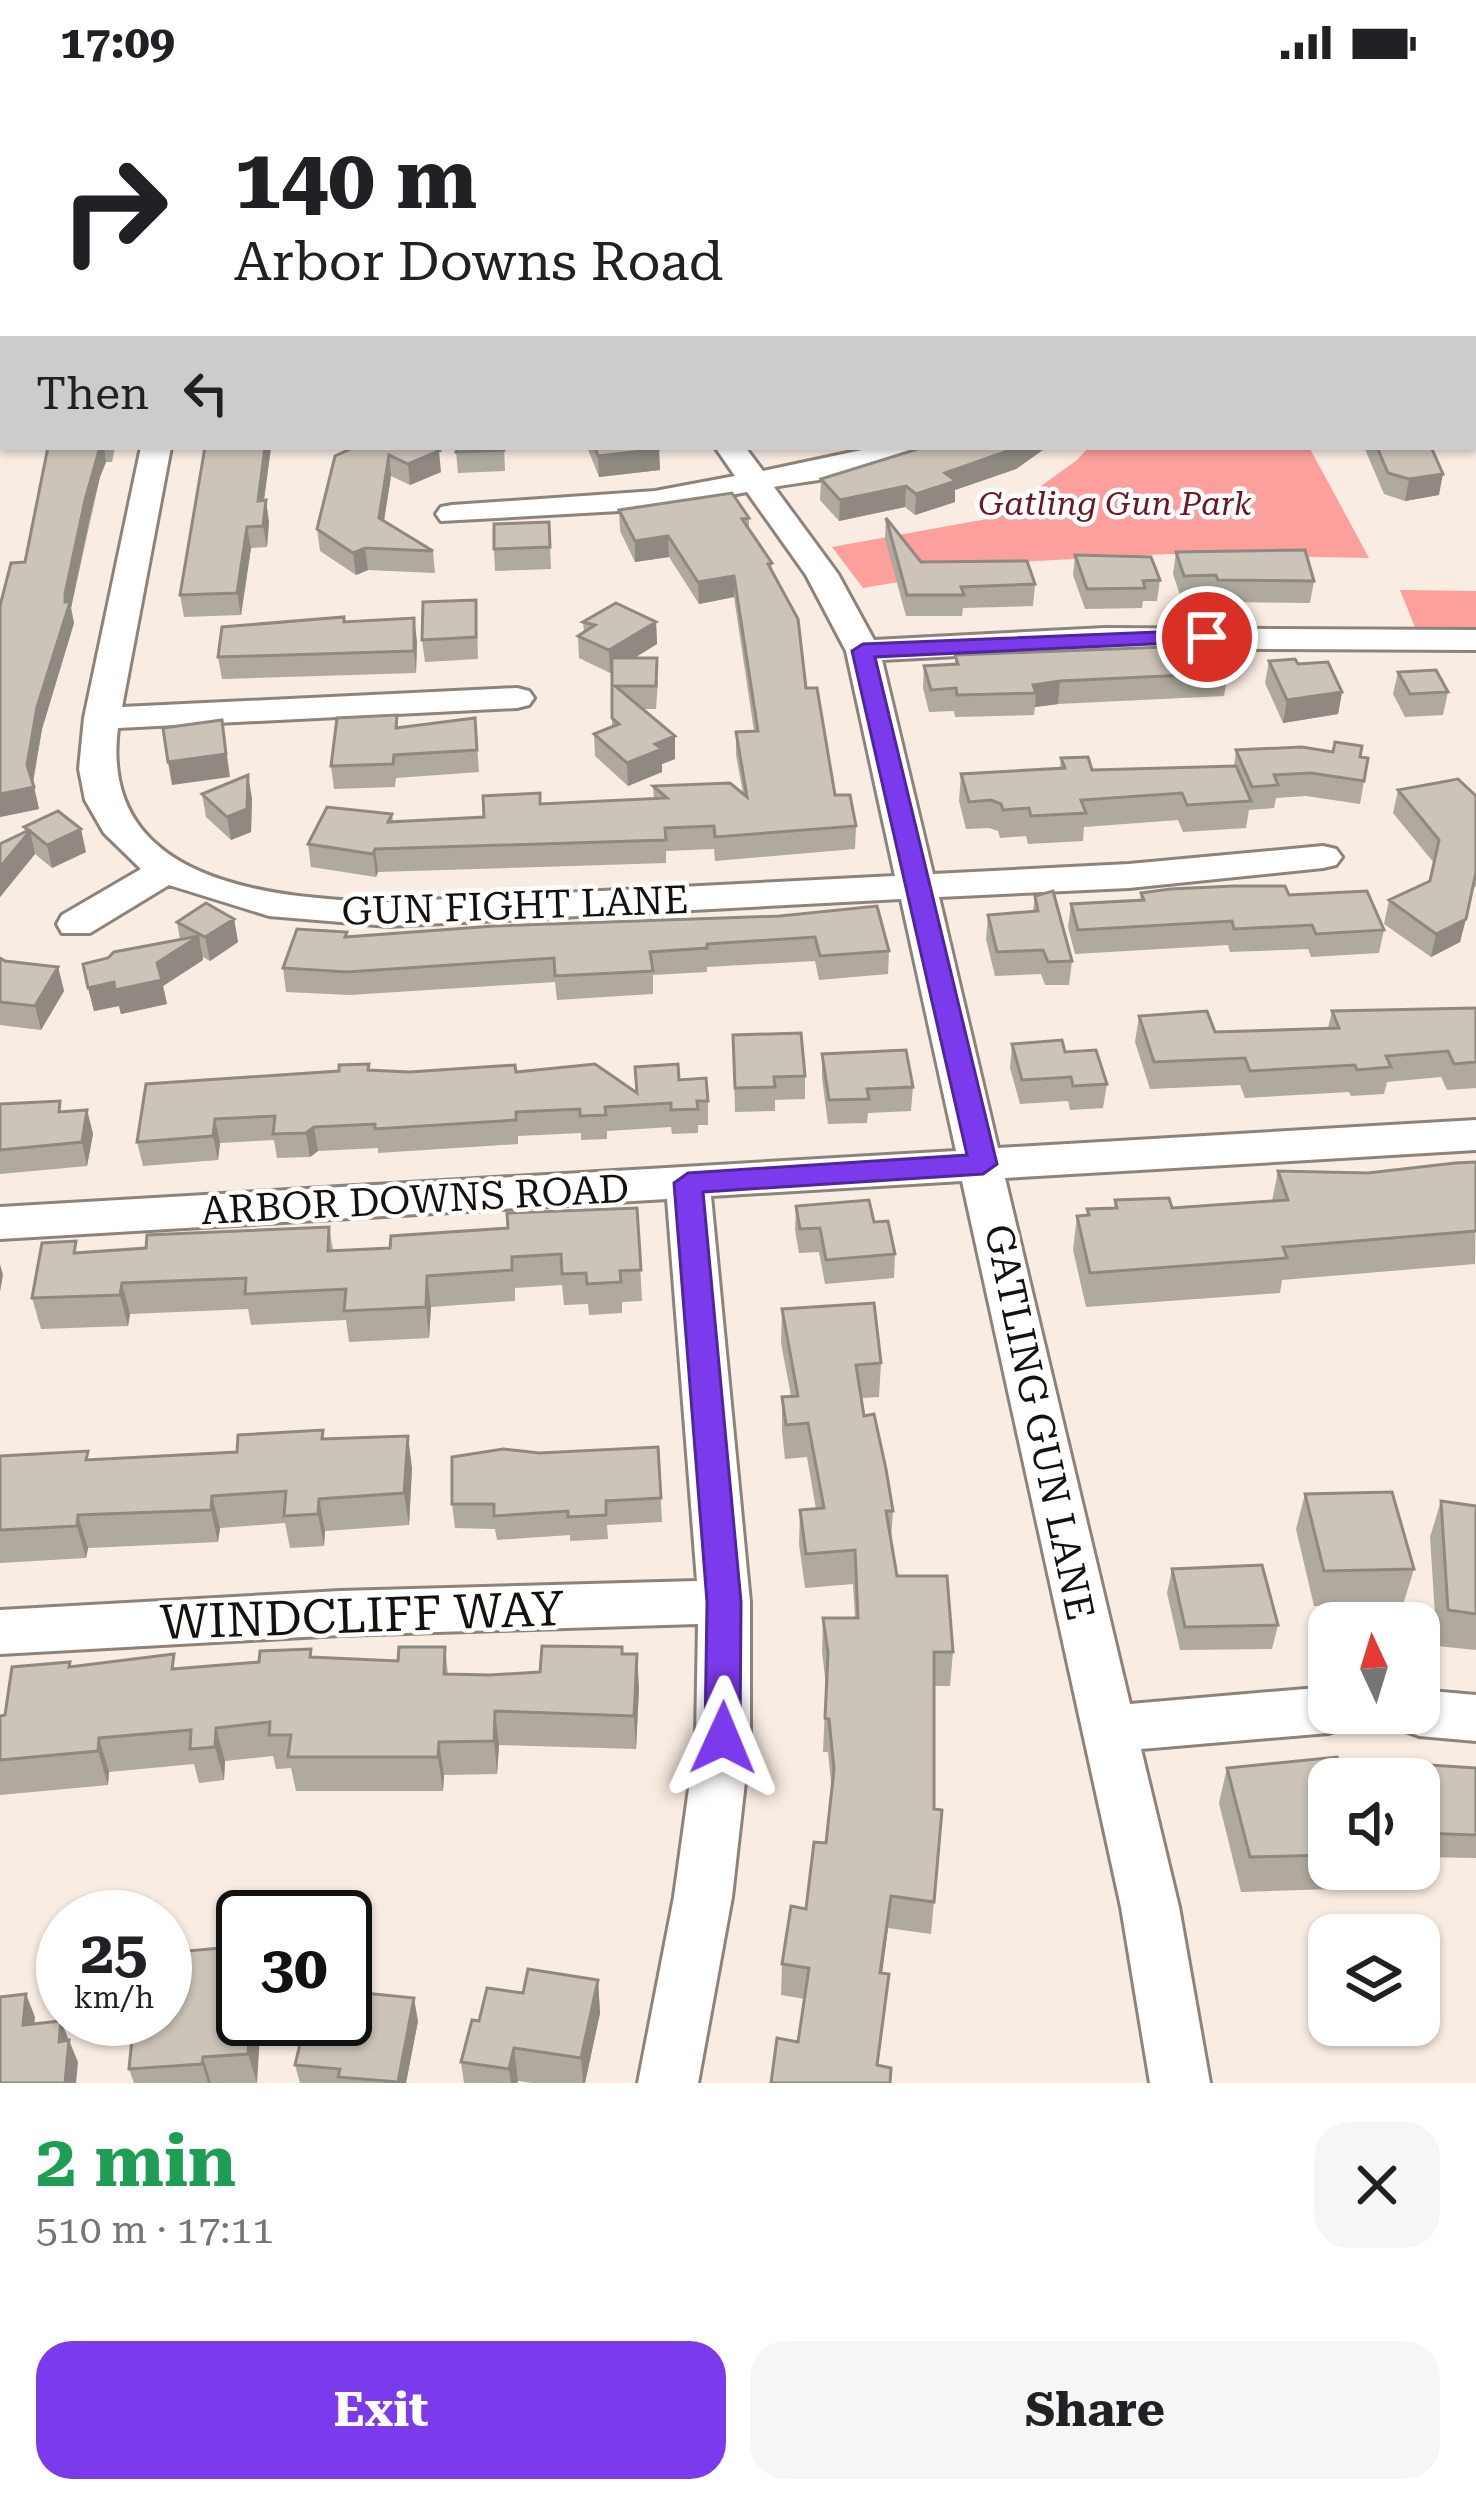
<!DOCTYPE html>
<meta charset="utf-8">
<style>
:root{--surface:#fff;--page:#f6f6f6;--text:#202124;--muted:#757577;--accent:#7c3aed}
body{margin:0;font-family:"Roboto Serif",serif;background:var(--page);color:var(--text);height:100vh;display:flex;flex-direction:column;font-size:45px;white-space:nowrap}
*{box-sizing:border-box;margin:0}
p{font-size:39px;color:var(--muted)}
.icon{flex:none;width:66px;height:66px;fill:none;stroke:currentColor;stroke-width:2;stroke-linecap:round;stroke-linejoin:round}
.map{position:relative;height:1999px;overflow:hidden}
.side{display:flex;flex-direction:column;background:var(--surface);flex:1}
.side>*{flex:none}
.banner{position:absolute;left:0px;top:0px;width:1476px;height:366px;box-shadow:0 3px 9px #0004;background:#fff;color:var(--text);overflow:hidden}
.needle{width:78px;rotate:356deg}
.fabs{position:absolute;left:1308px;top:1518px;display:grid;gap:24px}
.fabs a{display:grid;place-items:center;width:132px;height:132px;border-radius:24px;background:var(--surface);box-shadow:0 3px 9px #0004;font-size:60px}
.speed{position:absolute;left:36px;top:1806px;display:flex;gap:24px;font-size:60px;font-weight:700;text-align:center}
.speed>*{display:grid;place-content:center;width:156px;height:156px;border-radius:50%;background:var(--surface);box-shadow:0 3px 9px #0004;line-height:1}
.speed small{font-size:30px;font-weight:400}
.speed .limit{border:6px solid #111;border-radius:18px;background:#fff;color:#111}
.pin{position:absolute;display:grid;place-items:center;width:102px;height:102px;color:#fff;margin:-51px;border:6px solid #fff;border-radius:50%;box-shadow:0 3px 12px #0007}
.me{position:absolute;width:132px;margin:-66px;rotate:1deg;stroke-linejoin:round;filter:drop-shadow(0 0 9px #0008)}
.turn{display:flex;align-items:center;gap:42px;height:252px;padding:0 36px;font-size:54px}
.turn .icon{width:156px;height:156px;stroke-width:2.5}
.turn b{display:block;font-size:84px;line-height:102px}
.then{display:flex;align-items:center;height:114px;padding:0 36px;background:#0003;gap:24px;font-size:45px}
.round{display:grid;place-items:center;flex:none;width:126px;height:126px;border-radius:36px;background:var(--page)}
.headline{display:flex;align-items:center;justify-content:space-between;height:204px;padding:0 36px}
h1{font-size:72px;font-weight:700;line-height:90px;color:#1e9e55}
.button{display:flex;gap:24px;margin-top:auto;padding:24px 36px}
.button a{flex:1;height:138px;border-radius:36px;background:var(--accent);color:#fff;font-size:48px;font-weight:700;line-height:138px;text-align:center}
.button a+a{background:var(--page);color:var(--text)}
.status{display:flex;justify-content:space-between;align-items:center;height:84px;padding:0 60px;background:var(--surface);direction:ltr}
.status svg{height:33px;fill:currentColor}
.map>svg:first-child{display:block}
</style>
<div class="status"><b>17:09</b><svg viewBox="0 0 49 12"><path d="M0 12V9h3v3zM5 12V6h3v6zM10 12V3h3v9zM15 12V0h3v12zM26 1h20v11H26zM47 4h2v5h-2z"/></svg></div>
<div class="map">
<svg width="1476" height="1999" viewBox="0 0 1476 1999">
<rect width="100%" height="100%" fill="#f9ece2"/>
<path fill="#fd9f9c" d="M1089 363H1309L1369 474 1168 470 1017 478 863 504 832 463 998 433 1077 376Z
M1400 506 1476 507V545L1415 543Z"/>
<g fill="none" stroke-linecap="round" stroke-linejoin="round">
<defs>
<path id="minor" d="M658 0H682L684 3H660Z
M1220 0H1244L1245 3H1221Z
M1473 327 1476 328V349L1473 348Z
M0 342H3V360H0Z
M141 363H171L122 623 517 604 529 607 534 614 529 621 517 624 118 644C98 800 273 815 388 818L895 792 846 567 806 491 747 408 655 425 441 437 436 430 441 423 452 421 655 407 735 392 715 363H745L763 387 876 363H918C893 390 811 396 774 403L838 490 874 556 1105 544 1476 546V566L1105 564 882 576 933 790 1129 780 1323 762 1336 765 1342 773 1336 781 1323 784 1129 804 939 813 998 1064 1476 1036V1066L1005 1094 1130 1620 1329 1603V1629H1354L1348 1642 1329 1649 1141 1665 1179 1823 1210 1999H1150L1121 1823 962 1097 711 1112 750 1518V1654L732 1813 698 1999H638L674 1813 696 1654 698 1540 340 1551 0 1570V1526L340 1507 697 1497 667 1115 0 1155V1123L956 1067 901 815 388 842 269 832 169 801 90 849H62L57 840 62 831 141 785 104 749 85 716 79 685 84 634Z
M1419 1606 1476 1611V1657L1419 1652 1400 1645 1392 1629H1419Z"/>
</defs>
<use href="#minor" stroke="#8e837a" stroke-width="6"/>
<use href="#minor" fill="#fff" fill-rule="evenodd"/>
</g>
<path fill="#afa99e" d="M0 0H292L294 3H3V33L0 31Z
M1476 0V101H1473V3Z
M1473 142 1476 226 1474 228V230H1476V279L1473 274Z
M48 363H115L112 378H106L100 393 71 524 74 539 42 645 33 699 39 725 0 733V522L25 478Z
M205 363H271L264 416 269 438 267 463 251 464 241 531 184 533 180 511Z
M431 363 441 388 410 401 391 392 384 437 433 467 435 489 368 486 356 491 320 467 317 445 335 372Z
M504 363 505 387 458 389 456 368Z
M587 363H659L660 386 599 393Z
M924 363H1047L1016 385 955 406V418L915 431 905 423 839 437 820 416 821 395Z
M1364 363H1431L1439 411 1405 417 1384 410Z
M619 426 749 434V445L772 479 771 487 806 604 835 711 856 742 855 765 715 777 714 765 666 767V779L378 788 376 793 311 783 308 760 392 730 393 738 484 733 540 720 654 715 653 702 743 709 736 671V648L754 647 734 513 699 520 669 473 635 478 620 447Z
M886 434 921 478 1035 500 1033 522 963 524 962 532H906L885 455Z
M549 438 551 485 495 487 494 465Z
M1176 468 1314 497 1310 519 1215 518 1213 513 1181 514 1173 490Z
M1075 471 1160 496 1157 517H1143L1142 524 1085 525 1073 491Z
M345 538 417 557 416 589 222 595 218 573Z
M477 538 478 575 425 578 422 556Z
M583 538H656L657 560 634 574 658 596 656 625H642L675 675 662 680V688L628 702 595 672 594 650 612 643V587L610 589 579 574 578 552 584 548Z
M955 571 1228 589 1224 612 1058 620 1035 623 1034 631 955 633 954 627 929 628 923 604 924 582 955 580Z
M1269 577 1298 580 1342 608 1338 630 1283 639 1265 599Z
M1398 588 1448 608 1443 631 1405 633 1393 610Z
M397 631 398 643 475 634 479 688 396 694 395 703 334 705 331 682Z
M1236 666 1360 673 1364 697 1360 720 1306 712 1276 714 1274 724 1249 726 1246 744 1183 748 1178 736 1084 743 1083 757 1028 760 1026 752 1000 754 998 747 989 744 966 745 959 717 961 690 1060 684 1061 674 1092 686 1234 682Z
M1398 706 1476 712V803L1473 802 1460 858 1431 873 1384 840 1389 816 1430 797 1434 779 1393 729Z
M202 710 252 714 251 748 231 756 206 733Z
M24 743 86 768 52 784 35 770 0 813V760L25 748Z
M1141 809 1289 811 1384 846 1379 869 1311 873 1308 865 1230 868 1228 861 1075 870 1068 843 1071 820 1140 816Z
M1035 812 1072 877 1069 901H1045L1041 890 995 892 986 855 988 831 1033 827Z
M780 832 889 867 888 890 819 896 815 877 707 883V888L653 891V910L557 916 555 898 350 911 286 908 283 884 347 848V853Z
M234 835 238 858 210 877 203 873V876L163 902 167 920 121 930 119 922 94 927 83 880 180 856 177 838Z
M0 874 5 877 58 883 64 907 41 946 0 941Z
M1476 924V1004L1447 1006 1441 993 1387 998 1384 1010 1351 1012 1349 1008 1245 1014 1240 1001 1150 1005 1135 958 1139 932 1215 948 1328 944 1332 927Z
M733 951 805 992V1015L775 1016V1027L735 1028Z
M1012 960 1065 968 1107 1000 1103 1024 1070 1026 1068 1017 1020 1020 1010 984Z
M822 970 913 1003 911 1027 868 1029 867 1039 828 1040 822 994Z
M369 980V987L516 988 636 1008 635 983 679 996 708 1017V1041H698V1049L672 1050 671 1043 607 1047V1055L581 1056V1049L518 1052V1060L378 1069V1064L318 1067 310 1073 277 1074 274 1056 220 1059 218 1076 143 1082 137 1058 339 987Z
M0 1020 63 1027 87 1026 93 1050 87 1082 0 1090Z
M1476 1078 1475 1180 1282 1196 1280 1209 1086 1223 1073 1166 1077 1132 1087 1131V1125L1114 1124 1115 1116 1172 1124 1272 1117 1278 1087 1368 1089Z
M796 1122 874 1138 895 1170 894 1194 825 1200 819 1168 799 1169 795 1146Z
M637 1124 642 1217 622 1218V1229L589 1231 588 1220 564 1221 562 1201 515 1204V1217L431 1223 429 1254 349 1258 346 1236 251 1241 248 1225 130 1230 128 1242 41 1245 32 1214 79 1168 146 1164 329 1143 333 1166 390 1164Z
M782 1225 881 1279 879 1313 861 1314 864 1332 893 1427 891 1455 897 1492 953 1568 950 1602H934V1725L942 1726 931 1850 888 1844 882 1889 886 1921 878 1982 890 1999 798 1958 805 1915 781 1911 782 1880 806 1825 826 1759 832 1708 828 1668H823L826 1602 822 1567 823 1534H855L853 1500 805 1504 799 1460 800 1426 816 1425 807 1373 785 1375 782 1347V1313L791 1312 781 1259Z
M323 1346 324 1355 412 1384 409 1441 325 1447 324 1462 290 1464 285 1439 220 1444 218 1458 88 1464 86 1474 0 1479V1372L90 1376 237 1368Z
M658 1363 662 1438 607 1441 608 1455 570 1457V1451L497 1456 495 1445 455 1444 452 1420 539 1369Z
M1305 1410 1414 1485 1403 1521 1314 1522 1296 1445Z
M1441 1417 1476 1422V1566L1437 1562 1430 1453Z
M1172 1485 1278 1541 1272 1565 1180 1566 1167 1509Z
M445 1563 448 1590 489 1591 540 1588 623 1570 639 1604 636 1665 499 1661 497 1690 444 1691 443 1707H296L291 1684 276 1685 273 1672 225 1677 224 1696 199 1699 194 1680 109 1688 108 1701 0 1711V1632L5 1631 71 1583 177 1585 312 1573 398 1577Z
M1398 1679 1476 1684V1774L1419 1773V1695H1393Z
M1227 1684 1329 1695V1785H1338L1332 1805 1241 1808 1219 1719Z
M243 1862 257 1999H134L129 1985Z
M598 1896 600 1929 585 1999H533L518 1997 517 1999H464L461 1978 523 1909Z
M418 1937 406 1999H300L295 1981Z"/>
<path fill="#8f8981" d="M75 0H136V3H76Z
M3 161V181H0V162Z
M100 363H104L106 378 100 393 89 437 71 524 74 539 42 645 32 703H34L39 725 0 733V710L27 681 37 623 65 510 85 416Z
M265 363H271L261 438 258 417Z
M1019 363H1047L1016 385 955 406V418L915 431 916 410 945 389Z
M659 365 660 386 599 393 598 372Z
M439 367 441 388 410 401 408 380Z
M389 371 391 392 381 455 379 434Z
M1443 390 1439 411 1405 417 1409 395Z
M906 402 905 423 839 437 840 416Z
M266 416 269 438 267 463 263 442Z
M247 443 251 464 241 531 237 509Z
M668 452 669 473 635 478V457Z
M365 464 368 486 356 491 353 469Z
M734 492V513L699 520 698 498Z
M414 534 417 557 416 589 414 567Z
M656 538 657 560 610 589 609 566Z
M1060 597 1058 620 1035 623 1036 609 1033 601Z
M1342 608 1338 630 1283 639 1287 616Z
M222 636 230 693 172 701 168 678Z
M675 652V675L662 680V688L628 702 627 679 655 660Z
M248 691 252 714 251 748 231 756 227 733Z
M81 745 86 768 52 784 47 761Z
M30 747 35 770 0 813V783Z
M375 765 378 788 376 793 373 770Z
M234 835 238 858 210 877 205 853Z
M1466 835 1460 858 1431 873 1436 850Z
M199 852 203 876 163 902 167 920 121 930 115 906Z
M58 883 64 907 41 946 35 922Z
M114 898 119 922 94 927 88 904Z
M87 1026 93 1050 87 1082 82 1058Z
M215 1035 220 1059 218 1076 213 1052Z
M314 1043 318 1067 310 1073 306 1049Z
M0 1180 3 1191 0 1208Z
M427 1192 431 1223 429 1254 426 1223Z
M122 1199 130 1230 128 1242 120 1211Z
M408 1352 412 1384 409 1441 404 1409Z
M212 1412 220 1444 218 1458 211 1426Z
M319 1415 325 1447 324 1462 318 1430Z
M78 1431 88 1464 86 1474 77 1442Z
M637 1570 639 1604 636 1665 634 1632Z
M495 1627 499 1661 497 1690 494 1657Z
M216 1644 225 1677 224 1696 215 1663Z
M99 1654 109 1688 108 1701 98 1667Z
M439 1658 444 1691 443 1707 438 1673Z
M891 1812 888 1844 878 1920 880 1889Z
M598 1896 600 1929 585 1999H583L581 1974Z
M26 1910 35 1933 32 1963 23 1941Z
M414 1914 418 1937 406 1999H398Z
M250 1935H261L257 1999 248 1970Z
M61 1937 78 1978 76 1999H65L59 1958Z
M514 1964 518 1997 517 1999H511L509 1985Z
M203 1973 211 1999H208L202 1980Z"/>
<path fill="#ccc4b8" stroke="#8f8981" stroke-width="3" d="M0 0H77L78 3H3V17L0 15Z
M140 0H292L294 3H141Z
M349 0H637L638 2 645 3H311Z
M720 0H906L915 3H722Z
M1157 0H1201L1202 3H1159Z
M1476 0V35H1473V3H1453Z
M1473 39 1476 51V82H1473Z
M0 42H3V108L0 106Z
M3 124V161L0 162V126L3 127Z
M1476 140V209L1473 211V142Z
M1473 216 1474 230H1476V252L1473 248Z
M48 363H100L85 416 65 510V518H70L37 623 27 681 34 703 0 710V522L11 479 25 478Z
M205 363H265L258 417 266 416 263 442 247 443 237 509 180 511Z
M355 363H431L439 367 408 380 389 371 379 434 433 467 365 464 353 469 317 445 335 372Z
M458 363H504V366L456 368Z
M595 363H659V365L598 372Z
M924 363H1019L945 389 956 397 916 410 906 402 840 416 821 395Z
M1377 363H1431L1443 390 1409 395 1388 389Z
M732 409 749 434 742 435 772 479 768 480 798 535 806 604H817L835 711H850L856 742 715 753 714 742 665 744 666 756 375 765 373 770 308 760 327 723 392 730 388 738 484 733 483 712 540 709V720L667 714 653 702 730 699 747 713 736 648 758 647 734 492 698 498 668 452 635 457 619 426Z
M886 434 921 478 1027 477 1035 500 961 503 964 511H907Z
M549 438 550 463 494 465V440Z
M1305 466 1314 497 1218 496 1216 491 1184 492 1176 468Z
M1075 471 1151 473 1160 496 1143 497 1145 504 1087 505Z
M476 516V553L422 556 423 518Z
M616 519 656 538 609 566 578 552 595 541 583 538Z
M344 533V538L414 534V567L218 573 222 543Z
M1216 561 1228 589 1060 597 1033 601 1036 609 957 611 956 604 931 606 924 582 958 580 955 571Z
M612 574H657L656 602H615L675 652 655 660 662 665 627 679 594 650 619 640 612 634Z
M1295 575 1298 580 1328 578 1342 608 1287 616 1269 577Z
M1436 586 1448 608 1410 610 1398 588Z
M397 631 396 644 475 634 477 666 394 671 393 680 331 682 337 634Z
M222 636 226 670 168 678 163 644Z
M1335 658 1362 662 1360 673 1368 674 1364 697 1311 689 1274 691 1278 701 1252 703 1236 666 1302 663 1333 668Z
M1088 673 1092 686 1236 682 1251 717 1187 721 1182 709 1081 716 1086 729 1031 732 1029 724 1003 726 1001 720 991 716 969 718 961 690 1065 684 1061 674Z
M248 691 247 725 227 733 202 710Z
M1458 695 1476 712V788L1466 835 1436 850 1389 816 1430 797 1439 756 1398 706Z
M58 727 81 745 47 761 30 747 0 783V760L29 746 24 743Z
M1234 802H1285L1289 811 1367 807 1384 846 1316 850 1312 841 1234 845 1232 837 1078 846 1071 820 1144 816 1141 809 1170 805Z
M1053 807 1072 877 1048 878 1043 866 997 868 988 831 1038 827 1035 812Z
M206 819 234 835 205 853 177 838Z
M877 822 889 867 820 872 815 853 707 860V864L650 868 653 887 555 892 554 874 347 888 283 884 297 845 347 848 345 853 494 842 780 832Z
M199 852 157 879 162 896 115 906 114 898 88 904 83 880 108 874 114 868Z
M0 874 5 877 58 883 35 922 0 918Z
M1476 924V978L1454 980 1448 967 1386 972 1391 983 1357 986 1355 981 1250 987 1245 974 1154 978 1139 932 1207 927 1215 948 1339 944 1332 927Z
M801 949 805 992 774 993 775 1003 735 1004 733 951Z
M1062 956 1065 968 1096 966 1107 1000 1073 1002 1071 993 1022 996 1012 960Z
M906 966 913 1003 867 1005 869 1015 829 1016 822 970Z
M369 980 368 986 409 988 515 981 516 988 595 980 637 1009 635 983 678 980 679 996 706 994 708 1017H697L698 1025 671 1026V1019L605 1023 606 1031 580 1032V1025L516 1028V1036L375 1045V1040L314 1043 306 1049 273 1050 275 1032 215 1035 213 1052 137 1058 146 1000 339 987V981Z
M60 1017 59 1028 87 1026 82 1058 0 1066V1020Z
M1476 1078V1147L1283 1163 1287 1174 1090 1189 1077 1132 1089 1131 1087 1125 1117 1124 1115 1116 1169 1114 1172 1124 1288 1116 1278 1087 1368 1089 1455 1079Z
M869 1116 874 1138 888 1137 895 1170 826 1176 820 1144 800 1145 796 1122Z
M637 1124 641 1186 620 1187 621 1198 587 1200 586 1189 562 1190 561 1170 512 1173V1186L427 1192 426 1223 344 1227 346 1205 245 1210 246 1194 122 1199 120 1211 32 1214 42 1159 76 1157 74 1169 146 1164 147 1151 329 1143 328 1167 390 1164 391 1152 508 1144 507 1129Z
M874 1219 881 1279 856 1281 864 1332 874 1330 886 1385 893 1427H886L897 1492H947L953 1568H934V1725L942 1726 934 1818 891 1812 880 1889 889 1890 877 1981 891 1984 890 1999H771L777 1954 798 1958 809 1884 782 1880 791 1822 806 1825 814 1758 826 1759 834 1685 829 1635 825 1634 828 1569 823 1534H858L855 1466 806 1470 800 1426 824 1424 808 1339 786 1341 782 1313 798 1312 782 1225Z
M323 1346 322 1355 408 1352 404 1409 319 1415 318 1430 284 1432 286 1407 212 1412 211 1426 78 1431 77 1442 0 1446V1372L88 1367 86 1376 237 1368 238 1351Z
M658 1363 661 1414 606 1417V1431L568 1433V1427L494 1432V1420H452V1373L503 1365 539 1369Z
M1392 1408 1414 1485 1324 1487 1305 1410Z
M1441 1417 1476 1422V1530L1448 1526Z
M1262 1481 1278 1541 1185 1543 1172 1485Z
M542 1562 622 1563V1570H637L634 1632 495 1627 494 1657 439 1658 438 1673H288L291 1651H269L270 1638 216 1644 215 1663 190 1665 191 1646 99 1654 98 1667 0 1676V1632L5 1631 12 1583 70 1578 69 1583 174 1570 172 1585 259 1578 260 1567 311 1565 310 1573 398 1577 399 1563H445L444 1590 489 1591 540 1588Z
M1337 1673 1343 1695H1329V1714H1326L1329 1725V1771L1250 1773 1227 1684Z
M1398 1679 1476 1684V1751L1419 1749V1695H1401Z
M243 1862V1935H250L248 1970 203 1973 202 1980 129 1985 134 1935H165V1869Z
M528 1885 598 1896 581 1974 514 1964 509 1985 461 1978 472 1936 479 1937 487 1904 523 1909Z
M345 1907 414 1914 398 1998 338 1993 340 1985 295 1981 306 1935H345Z
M26 1910 23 1941 61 1937 59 1958 69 1956 65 1999H0V1913Z"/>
<path fill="#7c3aed" stroke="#51269a" stroke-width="3" d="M1207 546 1215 548V557L875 573 997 1080 983 1090 703 1108 741 1518 740 1654 735 1665 723 1669 710 1665 705 1654 707 1518 674 1099 688 1089 967 1071 852 567 863 560Z"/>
<g text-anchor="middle" stroke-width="9" stroke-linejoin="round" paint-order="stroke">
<g font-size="33" font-style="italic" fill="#6c181e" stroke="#fff">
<text x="1115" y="431">Gatling Gun Park</text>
</g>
<g font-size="39" fill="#15110d" stroke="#fff">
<text transform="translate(515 821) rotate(-2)" y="14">GUN FIGHT LANE</text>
<text transform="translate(415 1115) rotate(-3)" y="14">ARBOR DOWNS ROAD</text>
<text transform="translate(1040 1338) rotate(78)" y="14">GATLING GUN LANE</text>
</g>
<g font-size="48" fill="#15110d" stroke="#fff">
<text transform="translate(362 1531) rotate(-2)" y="17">WINDCLIFF WAY</text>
</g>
</g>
</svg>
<div class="fabs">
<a><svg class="needle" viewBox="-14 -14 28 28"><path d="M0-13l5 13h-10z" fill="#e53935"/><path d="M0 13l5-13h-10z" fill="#757577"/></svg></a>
<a><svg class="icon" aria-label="sound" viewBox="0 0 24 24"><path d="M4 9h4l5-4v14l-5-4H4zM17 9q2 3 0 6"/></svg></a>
<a><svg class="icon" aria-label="layers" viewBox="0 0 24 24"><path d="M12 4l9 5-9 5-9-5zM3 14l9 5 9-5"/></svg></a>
</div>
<div class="speed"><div>25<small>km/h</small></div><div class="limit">30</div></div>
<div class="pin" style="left:1207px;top:553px;background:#d93025"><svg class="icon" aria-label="arrive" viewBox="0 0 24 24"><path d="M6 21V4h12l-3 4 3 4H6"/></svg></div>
<svg class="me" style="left:723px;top:1654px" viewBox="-20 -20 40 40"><path d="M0-17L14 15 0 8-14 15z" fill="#7c3aed" stroke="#fff" stroke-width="4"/></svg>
<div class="banner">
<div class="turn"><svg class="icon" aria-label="right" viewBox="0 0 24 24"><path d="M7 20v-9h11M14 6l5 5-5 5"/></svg><div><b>140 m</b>Arbor Downs Road</div></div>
<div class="then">Then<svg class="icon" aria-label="left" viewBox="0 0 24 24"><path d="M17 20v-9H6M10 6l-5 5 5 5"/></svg></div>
</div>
</div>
<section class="side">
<div class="headline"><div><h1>2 min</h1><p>510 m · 17:11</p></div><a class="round"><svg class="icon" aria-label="close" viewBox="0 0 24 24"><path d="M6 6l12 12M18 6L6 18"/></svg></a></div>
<div class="button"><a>Exit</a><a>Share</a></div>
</section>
